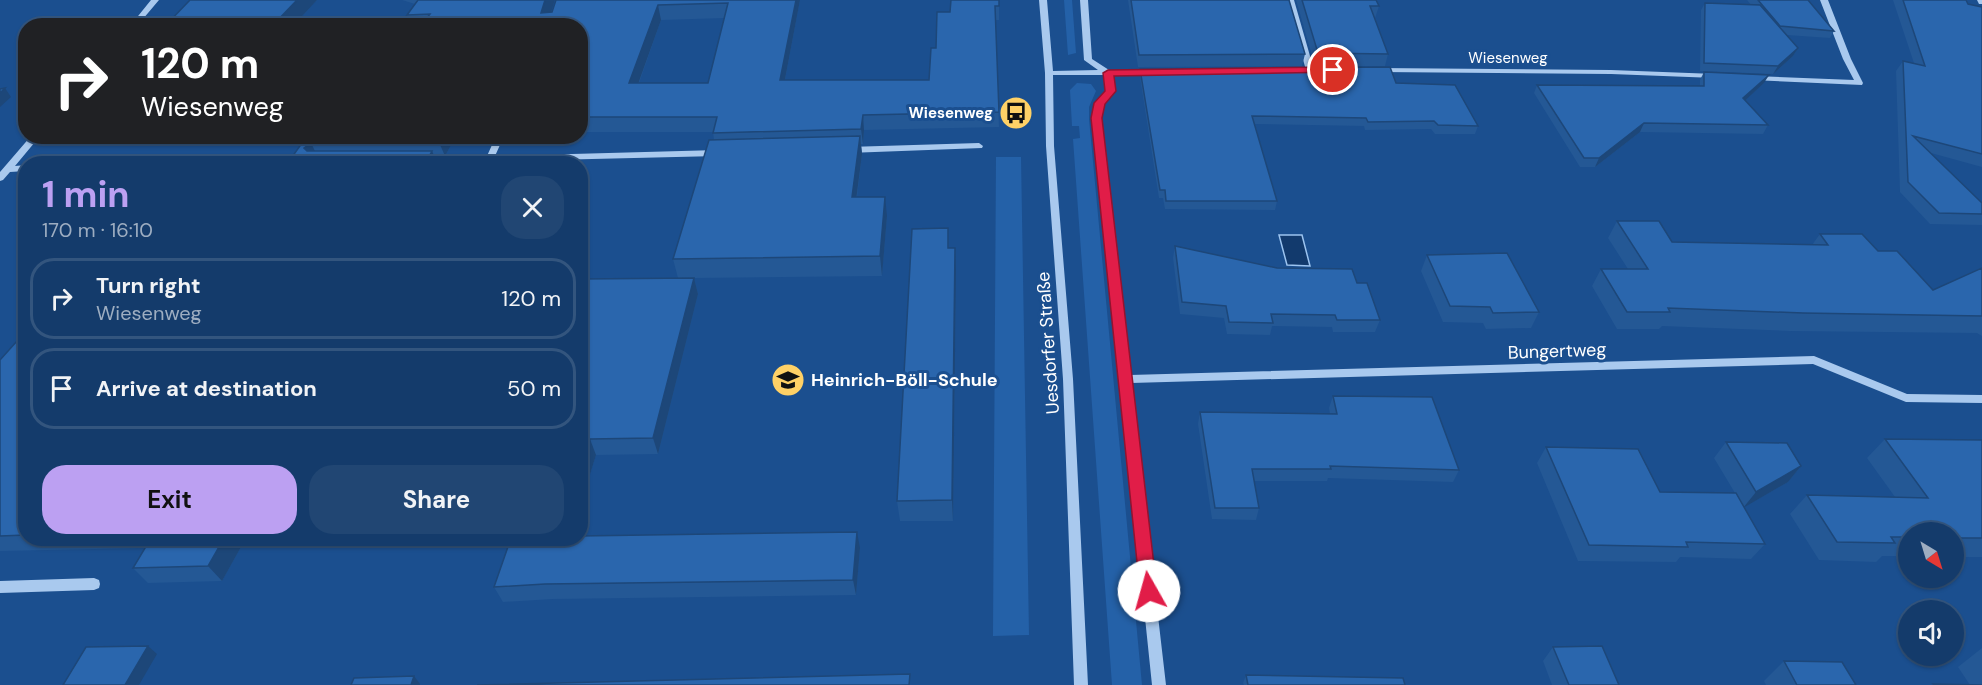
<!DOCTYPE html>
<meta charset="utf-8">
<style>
:root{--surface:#143b6b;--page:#214673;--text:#f1f3f6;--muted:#9dadc1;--line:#33557e;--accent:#bca0f2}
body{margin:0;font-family:"DM Sans",sans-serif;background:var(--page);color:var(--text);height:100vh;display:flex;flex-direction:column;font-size:22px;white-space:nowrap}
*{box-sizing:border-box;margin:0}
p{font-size:20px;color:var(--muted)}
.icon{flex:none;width:33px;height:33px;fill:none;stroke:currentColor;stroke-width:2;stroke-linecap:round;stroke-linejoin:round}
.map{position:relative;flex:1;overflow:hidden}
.panel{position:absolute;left:18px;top:156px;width:570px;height:390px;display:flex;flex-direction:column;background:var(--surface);border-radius:24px;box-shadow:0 2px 4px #0004,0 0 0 2px var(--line)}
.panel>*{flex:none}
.banner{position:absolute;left:18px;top:18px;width:570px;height:126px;border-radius:24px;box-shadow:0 2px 4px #0004,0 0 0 2px var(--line);background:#202124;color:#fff;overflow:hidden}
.needle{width:39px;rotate:142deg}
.buttons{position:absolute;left:1898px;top:522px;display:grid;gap:12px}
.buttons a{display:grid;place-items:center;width:66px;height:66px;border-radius:50%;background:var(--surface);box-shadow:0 2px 4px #0004,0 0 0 2px var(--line);font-size:30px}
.pin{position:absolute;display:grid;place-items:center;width:51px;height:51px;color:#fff;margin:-26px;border:3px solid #fff;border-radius:50%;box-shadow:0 2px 6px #0007}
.me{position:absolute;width:66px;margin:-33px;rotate:353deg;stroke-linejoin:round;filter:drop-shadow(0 0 4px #0008)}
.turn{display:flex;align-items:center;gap:21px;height:126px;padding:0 24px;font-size:27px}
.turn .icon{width:78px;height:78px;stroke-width:2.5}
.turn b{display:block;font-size:42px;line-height:51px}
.round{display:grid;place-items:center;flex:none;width:63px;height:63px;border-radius:24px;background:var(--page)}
.overview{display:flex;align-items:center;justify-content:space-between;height:102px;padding:0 24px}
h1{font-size:36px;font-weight:700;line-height:45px;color:var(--accent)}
.action{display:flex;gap:12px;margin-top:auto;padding:12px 24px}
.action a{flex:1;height:69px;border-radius:24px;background:var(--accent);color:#111;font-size:24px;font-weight:700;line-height:69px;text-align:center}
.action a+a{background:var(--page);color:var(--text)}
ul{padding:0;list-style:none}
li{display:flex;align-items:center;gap:18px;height:81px;margin:0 12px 9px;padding:0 12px;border:3px solid var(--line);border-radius:24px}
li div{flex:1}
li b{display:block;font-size:22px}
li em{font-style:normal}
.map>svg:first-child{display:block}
</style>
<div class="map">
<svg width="1982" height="685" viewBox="0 0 1982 685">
<rect width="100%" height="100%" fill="#1b4f8f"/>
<path fill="#2461a8" d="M1064 0H1072L1076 53 1068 55Z
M1077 83 1091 84 1096 91 1089 107V119L1142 685H1112L1073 139 1080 138 1079 126H1072L1070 90Z
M996 157H1021L1029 635 993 636Z"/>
<path fill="#123a6d" stroke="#9cc4f0" stroke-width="1.5" d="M1279 235H1302L1310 266 1287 265Z"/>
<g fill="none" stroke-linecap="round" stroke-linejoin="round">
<path fill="#a9c9ee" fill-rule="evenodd" d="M151 0H159L137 26H130Z
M1039 0H1047L1053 71 1098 70 1084 60 1080 0H1088L1092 59 1109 70H1154L1158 72 1154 74 1112 75 1115 91 1104 104 1101 118 1130 375 1814 356 1907 394 1982 395V403L1906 402 1813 364 1131 383 1166 685H1152L1093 118 1096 103 1107 91 1104 75H1053L1054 146 1073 379 1088 685H1074L1063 379 1046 146 1045 73Z
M1286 0H1294L1314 70 1313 72H1307L1306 70Z
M1820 0H1828L1851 59 1863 83 1862 85 1752 80 1751 78 1755 76 1854 80 1843 59Z
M1977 0H1982V4H1979Z
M1377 68 1611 70 1715 74 1719 76 1715 78 1611 74 1380 72 1376 70Z
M31 136H40L15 166 26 165V171L10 172 3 180 0 181V172Z
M496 136H504L495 156 718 150 722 153 718 156 422 163 418 160 422 157 487 156Z
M979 143 983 146 982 148 848 153 844 150 848 147Z
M94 578 99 580 100 584 99 588 94 590 0 593V581Z"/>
</g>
<path fill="#245895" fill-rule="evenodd" d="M317 0 293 26H165Z
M402 0H555L550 12H552L556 0H800L785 80H929L936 48 950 12 999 0V20H995L999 127 864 130 863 144H861L862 154 857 197 887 216 882 276 694 278 698 294 658 454 596 455 580 507V285L678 278 673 259 714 140 713 132H580V26H412L407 15 415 4ZM725 18 708 83H639L661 20Z
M1128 0H1289L1305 54 1302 66 1138 67Z
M1296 0H1376L1379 6 1375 18 1388 54 1385 66H1315Z
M1747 0H1808L1834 31 1830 38 1787 35 1798 48 1793 56 1773 74 1700 71 1701 10 1705 3 1751 5Z
M1893 0H1966L1968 4 1982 7V167L1931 153 1982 203V225L1930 224 1900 192 1896 71 1903 61 1914 63Z
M1140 69 1396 83 1478 126 1475 134H1435L1431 129 1365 130 1364 126 1255 124 1277 201 1275 210 1165 209 1163 198H1159L1140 77Z
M1704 72 1764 83 1745 100 1768 125 1763 134 1640 132 1595 167H1580L1534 93 1537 85 1700 86V80Z
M84 136H456L445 156H434L438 164H287L304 140 88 143Z
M1617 221 1672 242 1812 245 1820 234 1878 251 1933 290 1982 268V336L1977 333 1790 331 1662 326 1659 329H1617L1592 286 1601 269H1628L1608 238Z
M948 228 949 248 956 269 953 521H900L897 501Z
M1175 246 1277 268 1357 283 1380 320 1375 332H1333L1332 327 1272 326 1270 335 1227 334 1224 318 1180 314 1173 258Z
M1427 255 1539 312 1531 328 1486 329 1483 323 1443 322 1421 271Z
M26 331V538H246L222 581 148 583 133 568 145 548 0 551V360Z
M1333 396 1459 470 1453 482 1328 478 1327 481H1254L1259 508 1256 520 1212 519 1198 424 1200 412 1330 414 1329 408Z
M1885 439 1982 440V557H1953V532H1908V556H1882L1876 562 1819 560 1790 514 1807 495 1895 497 1867 458Z
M1726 442 1801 466 1788 482 1744 507 1765 544 1751 559 1680 557 1676 562 1578 561 1537 463 1546 447 1660 492 1735 493 1714 458Z
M860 548 856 595 553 599 503 602 494 587Z
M1553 647 1619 685H1552L1543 661Z
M1982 648V685H1932L1933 684 1970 685 1958 667Z
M1784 661 1856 685H1766L1764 681Z
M1246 675 1405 685H1244L1243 683Z"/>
<path fill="#1d4779" d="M297 0H317L293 26H273V25Z
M545 0H555L546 26 541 13Z
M796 0H800L782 95 780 80Z
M658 5 661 20 633 98 629 83Z
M1798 48 1793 56 1773 74 1778 66Z
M1769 75 1764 83 1739 106 1743 98Z
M5 88 11 97 0 107V93Z
M863 115 864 130 863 144 861 129Z
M1644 123 1640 132 1595 167 1599 158Z
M440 136H456L445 156 438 140Z
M860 136 862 154 854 216 852 197Z
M311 143 319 159 313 164 304 148Z
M432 151 438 164H425Z
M885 197 887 216 882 276 880 256Z
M955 248 956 269 953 521 952 500Z
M694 278 698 294 658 454 653 438Z
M590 439 596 455 580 507V469Z
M1801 466 1788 482 1743 508 1756 492Z
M857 532 860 548 856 595 853 580Z
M224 538H246L222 581 208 566Z
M148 646 157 654 139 685H125Z
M414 676 420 684V685H411Z"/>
<path fill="#2a66ad" stroke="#1d4779" stroke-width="1.5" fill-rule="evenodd" d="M190 0H297L273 25 165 26Z
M418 0H545L541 13 552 12 556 0H796L780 80H929L931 48H936L937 12H950L951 0H999V6H995L999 112 863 115 861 129 713 133 717 117H580V26H421L430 14 407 15ZM728 3 708 83H629L658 5Z
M1131 0H1289L1305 54 1139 55Z
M1302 0H1376L1379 6H1370L1388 54 1318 53Z
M1758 0H1808L1834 31 1780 26Z
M1903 0H1966L1968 4 1982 7V154L1913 136 1982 203V214L1939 213 1908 182 1903 61 1925 66Z
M1705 3 1760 5 1798 48 1778 66 1704 63Z
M1390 67 1396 83 1455 85 1478 126 1438 125 1434 121 1368 122 1366 118 1252 116 1277 201H1166L1165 190H1160L1140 69Z
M1704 72 1769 75 1743 98 1768 125 1644 123 1599 158H1584L1537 85 1704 86Z
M5 88 0 93V89Z
M307 136H440L438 140 311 143 304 148 307 151H432L425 164H287Z
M860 136 852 197H885L880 256 673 259 709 140Z
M1617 221H1659L1672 242 1828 245 1820 234H1862L1878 251H1897L1933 290 1982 268V316L1803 313 1668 308 1670 312H1627L1601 269H1648Z
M948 228V248H955L952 500 897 501 912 229Z
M1175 246 1277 268 1352 269 1357 283H1367L1380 320H1337L1335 315 1271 314 1273 323 1229 322 1226 306 1182 302Z
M1507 253 1539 312 1493 313 1490 307 1450 306 1427 255Z
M694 278 653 438 590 439 580 469V285L582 279Z
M26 331V535L0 536V360Z
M1333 396 1432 397 1459 470 1330 466 1331 469H1252L1259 508H1215L1200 412 1337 414Z
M1885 439 1982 440V538H1953V532H1908V537H1891L1895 543 1837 542 1807 495 1928 498Z
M1726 442 1787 443 1801 466 1756 492Z
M1546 447 1638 449 1660 492 1736 493 1765 544 1686 542 1688 547 1589 545Z
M857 532 853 580 545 584 494 587 511 538H580V536Z
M151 538H224L208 566 133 568Z
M148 646 125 685H63L86 647Z
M1602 646 1619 685H1569L1553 647Z
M1784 661 1842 662 1856 685H1797Z
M910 674 909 685H477Z
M1246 675 1403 678 1405 685H1248Z
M414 676 411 685H351L354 678Z
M1933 684 1982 685H1934Z"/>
<path fill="#e11d48" stroke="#92132f" stroke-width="1.5" d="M1333 67 1338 70 1337 72 1114 76 1116 91 1105 104 1102 118 1157 591 1155 596 1149 598 1143 596 1140 591 1091 118 1094 103 1105 91 1103 73 1108 70Z"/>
<defs>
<symbol id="bus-disc" viewBox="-11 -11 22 22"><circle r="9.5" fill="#ffd166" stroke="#1b4f8f"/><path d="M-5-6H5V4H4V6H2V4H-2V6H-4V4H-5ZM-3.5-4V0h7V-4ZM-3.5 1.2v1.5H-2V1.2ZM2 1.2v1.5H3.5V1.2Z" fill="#111"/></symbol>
<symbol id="school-disc" viewBox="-11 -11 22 22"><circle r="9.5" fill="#ffd166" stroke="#1b4f8f"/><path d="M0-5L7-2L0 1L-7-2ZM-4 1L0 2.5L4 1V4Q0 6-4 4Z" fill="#111"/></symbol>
</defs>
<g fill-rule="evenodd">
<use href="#bus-disc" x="997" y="94" width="38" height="38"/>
<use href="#school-disc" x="769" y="361" width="38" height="38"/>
</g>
<g text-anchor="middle" stroke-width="6" stroke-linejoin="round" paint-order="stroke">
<g font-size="15" fill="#fff" stroke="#1b4f8f">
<text x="1508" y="63">Wiesenweg</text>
</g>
<g font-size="15" font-weight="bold" fill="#fff" stroke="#1b4f8f" text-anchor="end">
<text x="993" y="118">Wiesenweg</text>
</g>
<g font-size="18" fill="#fff" stroke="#1b4f8f">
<text transform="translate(1048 343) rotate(-94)" y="6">Uesdorfer Straße</text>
<text transform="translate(1557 351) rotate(-2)" y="6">Bungertweg</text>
</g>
<g font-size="18" font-weight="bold" fill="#fff" stroke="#1b4f8f" text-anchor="start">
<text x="811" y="386">Heinrich-Böll-Schule</text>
</g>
</g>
</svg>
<div class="buttons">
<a><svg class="needle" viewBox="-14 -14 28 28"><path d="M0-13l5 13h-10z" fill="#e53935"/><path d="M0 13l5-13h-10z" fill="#9dadc1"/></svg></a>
<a><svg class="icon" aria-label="sound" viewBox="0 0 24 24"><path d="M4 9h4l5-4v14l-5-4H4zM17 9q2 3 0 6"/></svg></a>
</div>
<div class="pin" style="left:1333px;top:70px;background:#d93025"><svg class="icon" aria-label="arrive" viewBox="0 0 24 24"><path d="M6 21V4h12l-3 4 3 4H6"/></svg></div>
<svg class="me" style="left:1149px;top:591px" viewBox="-20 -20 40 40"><circle r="19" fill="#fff"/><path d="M0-13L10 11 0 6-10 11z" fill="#e11d48"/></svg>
<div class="banner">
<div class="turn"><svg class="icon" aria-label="right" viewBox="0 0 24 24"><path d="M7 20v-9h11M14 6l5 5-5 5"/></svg><div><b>120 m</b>Wiesenweg</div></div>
</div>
<section class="panel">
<div class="overview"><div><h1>1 min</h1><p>170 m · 16:10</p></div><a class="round"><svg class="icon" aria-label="close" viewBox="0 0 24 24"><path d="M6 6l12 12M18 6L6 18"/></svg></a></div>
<ul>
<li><svg class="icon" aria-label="right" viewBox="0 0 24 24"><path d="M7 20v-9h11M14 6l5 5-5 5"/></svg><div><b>Turn right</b><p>Wiesenweg</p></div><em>120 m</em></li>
<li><svg class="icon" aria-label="arrive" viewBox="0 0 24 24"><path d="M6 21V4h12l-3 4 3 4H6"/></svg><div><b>Arrive at destination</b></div><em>50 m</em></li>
</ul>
<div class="action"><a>Exit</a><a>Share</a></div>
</section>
</div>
